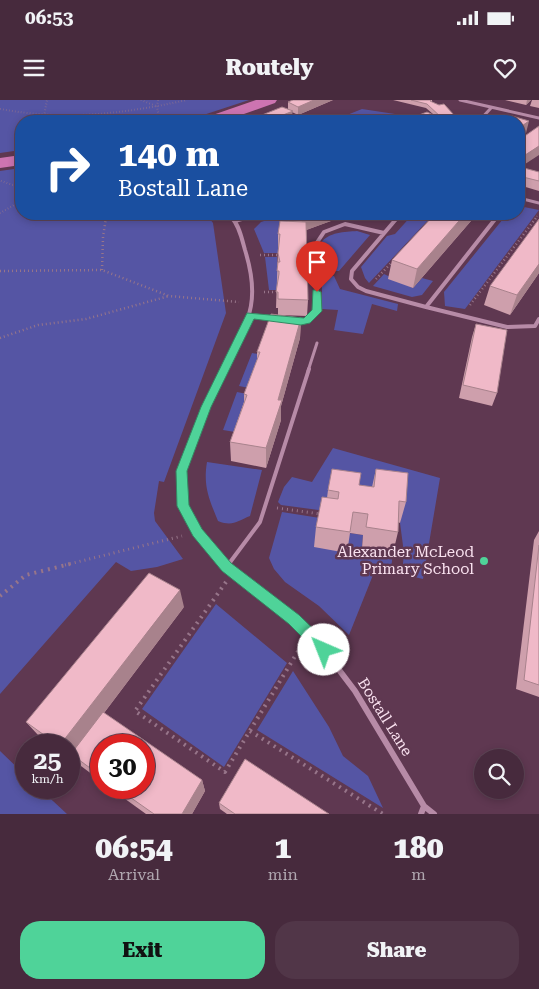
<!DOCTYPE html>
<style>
:root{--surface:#472a3d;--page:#513648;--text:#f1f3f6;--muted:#b0a7b0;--line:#5f4657;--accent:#4fd399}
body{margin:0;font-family:"Roboto Serif",serif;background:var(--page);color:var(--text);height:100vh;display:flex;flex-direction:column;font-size:19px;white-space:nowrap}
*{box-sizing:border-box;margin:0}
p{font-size:16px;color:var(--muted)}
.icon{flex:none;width:28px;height:28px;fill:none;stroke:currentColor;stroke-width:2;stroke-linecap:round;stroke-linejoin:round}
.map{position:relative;height:714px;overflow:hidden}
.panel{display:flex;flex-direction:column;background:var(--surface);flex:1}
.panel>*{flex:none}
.top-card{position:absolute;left:15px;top:15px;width:510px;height:105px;border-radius:20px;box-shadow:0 2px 8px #0003,0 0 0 1px var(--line);background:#1a4fa0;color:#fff;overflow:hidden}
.buttons{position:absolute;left:474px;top:649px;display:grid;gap:10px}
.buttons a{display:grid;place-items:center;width:50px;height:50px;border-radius:50%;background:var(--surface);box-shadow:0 2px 8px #0003,0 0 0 1px var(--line);font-size:25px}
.speed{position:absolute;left:15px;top:634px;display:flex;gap:10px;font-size:25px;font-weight:700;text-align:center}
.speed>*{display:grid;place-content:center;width:65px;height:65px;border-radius:50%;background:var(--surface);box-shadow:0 2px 8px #0003,0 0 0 1px var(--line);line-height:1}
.speed small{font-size:12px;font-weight:400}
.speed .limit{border:8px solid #d22;background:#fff;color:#111}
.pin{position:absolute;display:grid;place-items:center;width:42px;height:42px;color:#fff;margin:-51px -21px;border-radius:50% 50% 50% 0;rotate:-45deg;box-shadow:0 0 5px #0007}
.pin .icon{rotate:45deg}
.me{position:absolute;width:55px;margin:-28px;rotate:316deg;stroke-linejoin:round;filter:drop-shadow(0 0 4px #0008)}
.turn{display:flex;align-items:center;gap:18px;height:105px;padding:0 20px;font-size:22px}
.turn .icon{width:65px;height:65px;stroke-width:2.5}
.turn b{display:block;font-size:35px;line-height:42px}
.eta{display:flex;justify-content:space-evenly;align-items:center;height:85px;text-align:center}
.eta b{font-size:30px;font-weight:800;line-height:35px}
.cta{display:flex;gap:10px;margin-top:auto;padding:10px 20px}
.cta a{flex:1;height:58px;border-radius:20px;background:var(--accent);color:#111;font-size:20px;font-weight:800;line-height:58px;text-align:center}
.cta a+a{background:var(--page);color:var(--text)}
.status{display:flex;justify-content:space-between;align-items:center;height:35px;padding:0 25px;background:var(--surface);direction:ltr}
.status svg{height:14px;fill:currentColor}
header{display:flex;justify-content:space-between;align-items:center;height:65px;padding:0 20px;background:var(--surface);font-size:22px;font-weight:800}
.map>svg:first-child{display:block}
</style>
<div class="status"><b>06:53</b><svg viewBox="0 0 49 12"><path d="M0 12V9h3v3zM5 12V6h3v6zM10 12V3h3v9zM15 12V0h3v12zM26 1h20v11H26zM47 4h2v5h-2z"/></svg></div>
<header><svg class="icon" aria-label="menu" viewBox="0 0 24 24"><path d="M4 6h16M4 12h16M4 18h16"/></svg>Routely<svg class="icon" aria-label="heart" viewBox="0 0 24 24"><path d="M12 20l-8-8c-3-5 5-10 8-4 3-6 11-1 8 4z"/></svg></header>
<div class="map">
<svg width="539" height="714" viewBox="0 0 539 714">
<rect width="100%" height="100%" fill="#5f3851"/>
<path fill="#5555a4" d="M0 0H249L185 21H21V50L0 53Z
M362 9 428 19 422 21H332Z
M21 68V114H206L213 123 226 213 164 382 159 381 154 413 155 421 183 459 157 467 131 471 116 462 0 594V71Z
M519 106 539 110 465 209 445 206 444 192 507 114H519Z
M286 114H306L288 120 290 122 280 153H264L254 129 261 122Z
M413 114H434L369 183 365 178 361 167 387 136 395 134Z
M357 131 370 135 339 171H323L321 143C328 132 345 132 357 131Z
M265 157H277L279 190H269Z
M384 174 413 188 422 178 433 181 422 195 412 197 373 186Z
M334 176 340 189 398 204 397 211 372 204 363 234 334 230 338 210 322 209V177Z
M252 253 263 255 254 289 239 286Z
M237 292 252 295 241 333 223 330Z
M333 348 440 378 423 479 402 474 404 453 400 423 403 395 326 411 281 405 278 402 284 387 292 377 312 382Z
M207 362 262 370 250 416C237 421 233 427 218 421 209 399 203 386 207 362Z
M282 412 320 418 349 433 363 435 362 448 393 453 391 469 377 465 349 535 319 506 285 482 274 469 269 458Z
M216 504 287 563 224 667 142 609Z
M293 571 329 627 343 656 368 676 383 708 257 630Z
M0 651 26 676V688H39L67 714H0Z"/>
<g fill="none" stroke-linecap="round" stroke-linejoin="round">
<path stroke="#97758a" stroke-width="2" stroke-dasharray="0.5 2.5" stroke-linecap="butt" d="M141 0 156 6
M158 0 157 7 160 21
M0 9C66 21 122 14 187 0
M44 16 47 0
M1 81 13 85 21 91
M0 113 21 101V97
M106 119 107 114
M535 119 537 116"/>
<path stroke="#97758a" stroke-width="2.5" stroke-dasharray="1 3" stroke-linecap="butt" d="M260 155H280
M102 170 103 137 106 118
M0 171 102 170 169 196 239 202
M376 179 394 160
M264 192H279
M470 205 536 118
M0 238 38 225 86 219 169 196"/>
<path stroke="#97758a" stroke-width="3" stroke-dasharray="1 4" stroke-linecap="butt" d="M277 408 321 414
M65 465 182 436"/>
<path stroke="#97758a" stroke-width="4" stroke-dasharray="2 5" stroke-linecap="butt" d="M226 482 135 611 225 672 300 548
M0 496 26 475 70 464
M250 631 383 714"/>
<path stroke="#b78ba7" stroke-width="3" d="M308 271 317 243"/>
<path stroke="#b78ba7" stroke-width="4" d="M228 465 260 422 309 269"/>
<path stroke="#b78ba7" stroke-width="5" d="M227 467 229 464"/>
<path stroke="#b78ba7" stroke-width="3" d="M460 0 539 18
M479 21 491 8
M519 98 539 103
M228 114 233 119
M241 119 257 114
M396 119 400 114
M495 119 499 114"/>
<path stroke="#b78ba7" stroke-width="4" d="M397 118 352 171 351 179 358 187 366 191 426 207 496 118
M235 121 245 118
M426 207 507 227 535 226 539 219
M250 215 275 218
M296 221 307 220 317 211 316 144 324 132 345 124 384 133
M223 271C247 222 262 205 245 150 242 139 239 125 232 118"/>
<path stroke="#b78ba7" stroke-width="5" d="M224 269C209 301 172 372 183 406 190 427 212 449 225 465"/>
<path stroke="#b78ba7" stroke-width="6" d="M224 464 283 510 324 550 355 591 424 706 434 714
M421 714 424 706"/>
<path fill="#cd74b1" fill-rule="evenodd" d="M256 0H277L275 3 224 21H202L204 18Z
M21 55V65L0 68V58Z"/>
</g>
<path fill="#ce9fac" d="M333 0 298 15 292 12V15L279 21H247L288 9V2Z
M393 0H432V2L453 19 452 21H441L426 8Z
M505 0H531L526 5Z
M532 0H539V8L530 6Z
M539 72V91L519 85V74Z
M287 114H350L306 130 308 200 307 216 279 215 301 218 300 238 281 306V320L266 368 231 361 230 342 244 302V294L257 260V252L278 215V208H276L278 149V134L288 121 287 120Z
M435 114H477L413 188 388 179 392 160Z
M539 173 510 215 484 205 490 186Z
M476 224 497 293 492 306 459 298 472 237Z
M376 369 406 402 400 423 398 422V432L393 453 362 448 363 435 350 433 347 453 314 447 316 427 327 398 328 390 359 385 372 387Z
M539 431V597L516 589 534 440Z
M184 507 104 613 202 680 205 691 192 714H146L110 688H144L101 645V681L81 666 72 655 70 658H69V645H51L38 635 26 622Z
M219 703 329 714H227L220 709Z"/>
<path fill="#a8828c" d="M314 0H333L298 15V7Z
M527 0H531L526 5Z
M293 11 292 15 279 21H268Z
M454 15 452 21H444V20L449 16Z
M529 21 526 33 519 37V28Z
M539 46V55L519 68V59Z
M308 114H350L301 132 302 116Z
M465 114H477L413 188 417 169Z
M539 164V173L510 215 517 195Z
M301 218 300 238 281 306V320L266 368V348L278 300Z
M180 490 184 507 70 658 69 657V645H60Z
M202 680 205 691 192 714H182Z"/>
<path fill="#f0b9c8" stroke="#a8828c" d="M293 0H314L298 7 288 2Z
M411 0H431L430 1 439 5 444 4 454 15 449 16 453 19 444 20 427 4Z
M282 7 293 11 268 21H247Z
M427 12 440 18 433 21H403Z
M512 16 529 21 519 28V21H504Z
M539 26V46L519 59V40Z
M524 68 539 72V81L519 76V74Z
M299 114H308L302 116Z
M435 114H465L417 169 392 160Z
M539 119V164L517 195 490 186Z
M280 121 306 122 308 200 278 199V192H276L279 174V171H277L278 162H280L278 153 280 134H278Z
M271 214 301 218 278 300H282L266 348 230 342 247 295 244 294 260 252H257Z
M476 224 507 230 497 293 463 285Z
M332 369 361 373 359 385 374 387 376 369 408 373 406 402 399 401 398 432 366 427 368 414 353 412 350 432 316 427 322 397 338 399 339 392 328 390Z
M539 445V585L524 580Z
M149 473 180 490 60 645H58L26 622Z
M103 612 202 680 182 714H154L117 688H144V645H101V676L71 654Z
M245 659 329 714H235L219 703Z"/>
<path fill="#4fd399" stroke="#338963" d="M313 190H317L321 192 322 211 310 223 301 225 254 219 211 307 187 371 189 405 202 429 231 463 299 515 330 545 332 550 330 554 324 556 319 554 289 524 222 471 193 436 177 406 176 371 201 307 247 213 304 218 312 210Z"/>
<circle fill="#4fd399" stroke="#5f3851" stroke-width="2" cx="484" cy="461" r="5"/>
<g text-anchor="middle" stroke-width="5" stroke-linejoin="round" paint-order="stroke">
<g font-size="15" fill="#fae2f0" stroke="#5f3851" text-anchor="end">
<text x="474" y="457">Alexander McLeod<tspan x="474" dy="17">Primary School</tspan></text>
</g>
<g font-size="15" fill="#fae2f0" stroke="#5f3851">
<text transform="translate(385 617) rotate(58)" y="5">Bostall Lane</text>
</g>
</g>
</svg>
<div class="buttons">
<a><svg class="icon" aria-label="search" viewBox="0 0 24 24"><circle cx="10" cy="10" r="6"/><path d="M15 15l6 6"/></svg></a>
</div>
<div class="speed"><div>25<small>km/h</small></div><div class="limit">30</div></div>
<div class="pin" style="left:317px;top:192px;background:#d93025"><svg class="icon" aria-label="arrive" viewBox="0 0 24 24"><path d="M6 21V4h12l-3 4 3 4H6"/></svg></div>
<svg class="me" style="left:324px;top:550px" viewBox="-20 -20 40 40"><circle r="19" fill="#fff"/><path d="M0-13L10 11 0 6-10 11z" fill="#4fd399"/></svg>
<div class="top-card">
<div class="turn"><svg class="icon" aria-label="right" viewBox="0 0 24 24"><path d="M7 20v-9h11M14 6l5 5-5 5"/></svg><div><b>140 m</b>Bostall Lane</div></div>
</div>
</div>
<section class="panel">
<div class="eta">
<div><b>06:54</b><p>Arrival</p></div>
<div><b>1</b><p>min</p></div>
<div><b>180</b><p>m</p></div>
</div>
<div class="cta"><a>Exit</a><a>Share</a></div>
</section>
